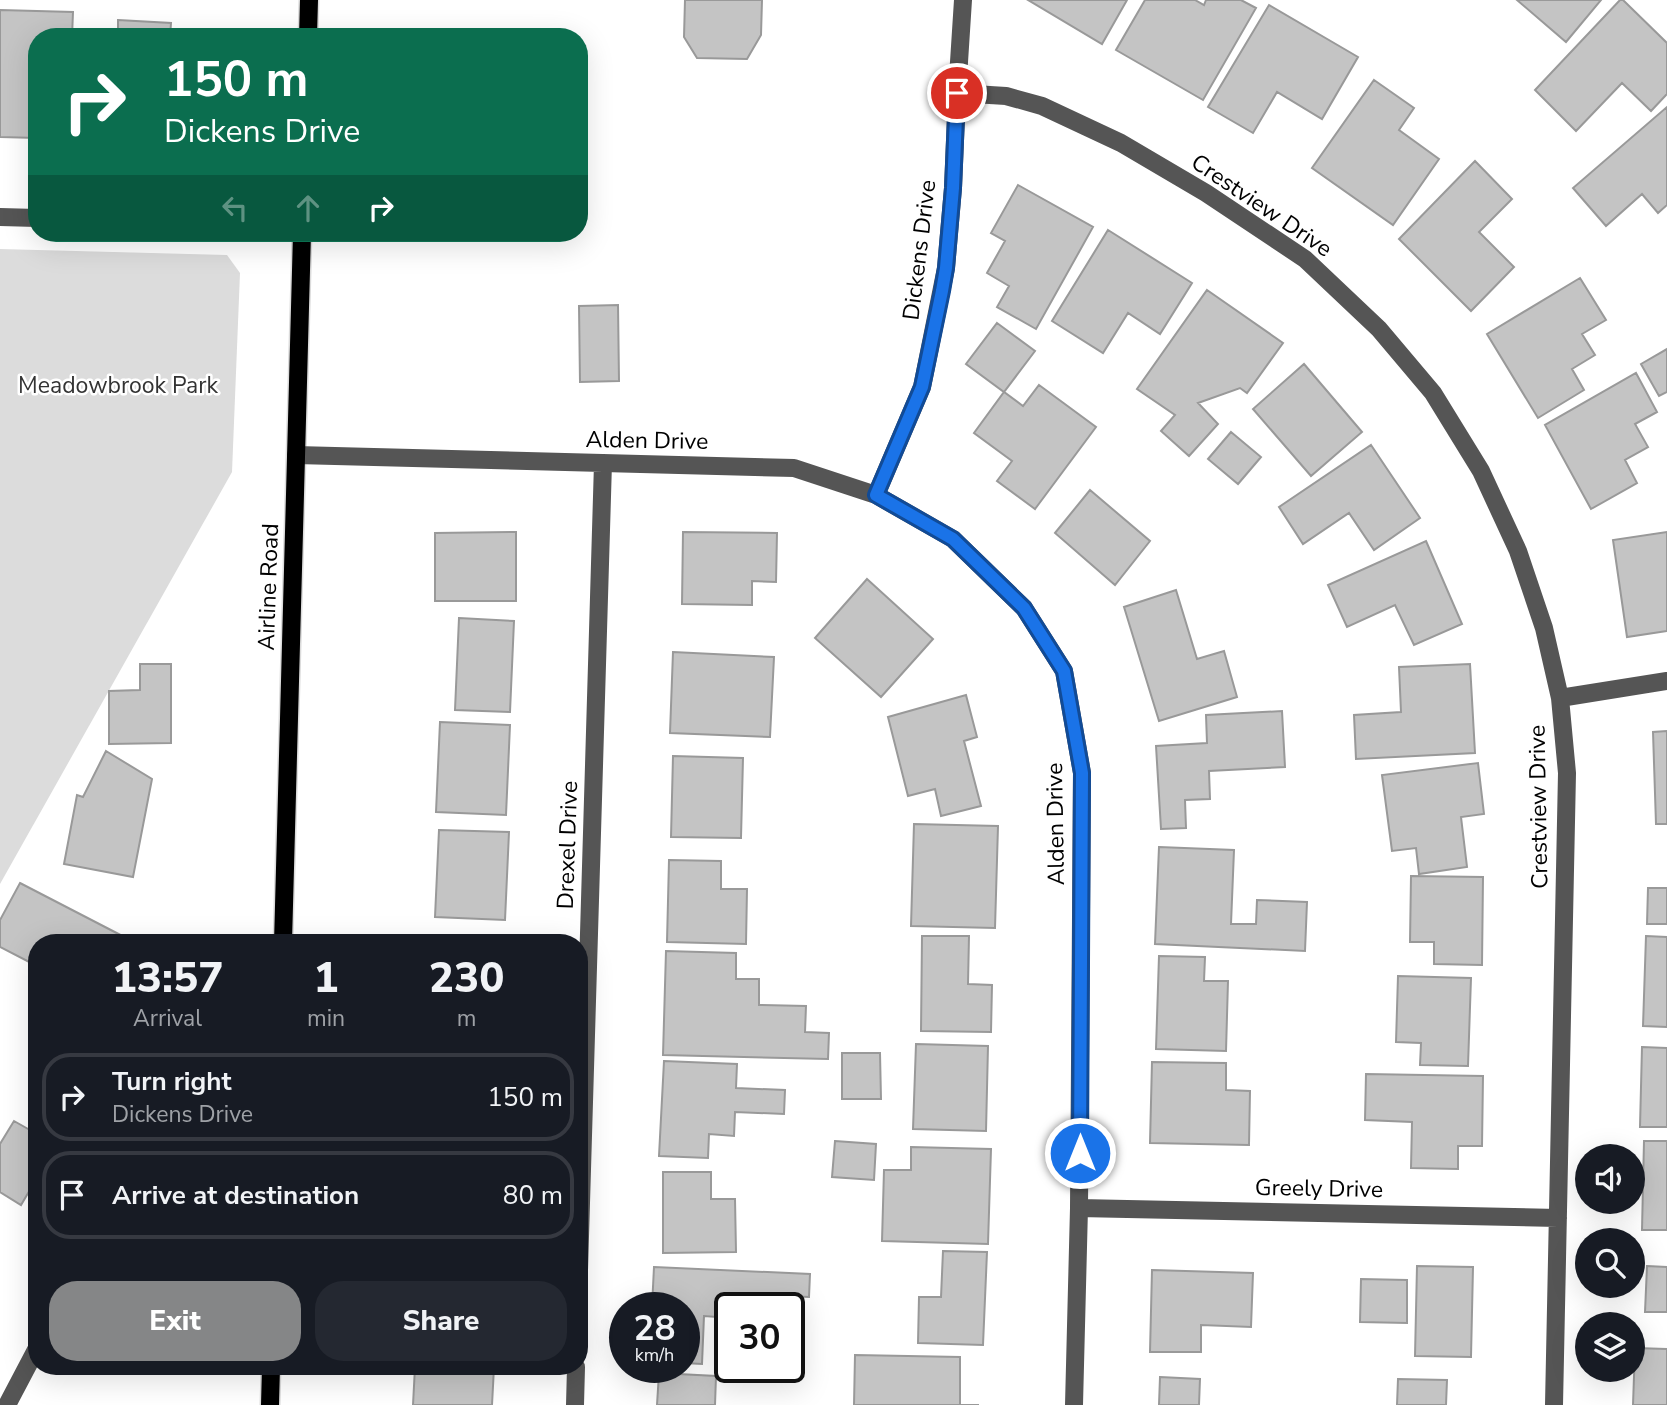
<!DOCTYPE html>
<style>
:root{--surface:#171b24;--page:#242831;--text:#f1f3f6;--muted:#9ea1a6;--line:#363941;--accent:#858687}
body{margin:0;font-family:"Nunito Sans",sans-serif;background:var(--page);color:var(--text);height:100vh;display:flex;flex-direction:column;font-size:26px;white-space:nowrap}
*{box-sizing:border-box;margin:0}
p{font-size:23px;color:var(--muted)}
.icon{flex:none;width:38px;height:38px;fill:none;stroke:currentColor;stroke-width:2;stroke-linecap:round;stroke-linejoin:round}
.map{position:relative;flex:1;overflow:hidden}
.side{position:absolute;left:28px;top:934px;width:560px;height:441px;display:flex;flex-direction:column;background:var(--surface);border-radius:28px;box-shadow:0 7px 28px #0002}
.side>*{flex:none}
.top-card{position:absolute;left:28px;top:28px;width:560px;height:214px;border-radius:28px;box-shadow:0 7px 28px #0002;background:#0b6e4f;color:#fff;overflow:hidden}
.tools{position:absolute;left:1575px;top:1144px;display:grid;gap:14px}
.tools a{display:grid;place-items:center;width:70px;height:70px;border-radius:50%;background:var(--surface);box-shadow:0 7px 28px #0002;font-size:35px}
.speed{position:absolute;left:609px;top:1292px;display:flex;gap:14px;font-size:35px;font-weight:700;text-align:center}
.speed>*{display:grid;place-content:center;width:91px;height:91px;border-radius:50%;background:var(--surface);box-shadow:0 7px 28px #0002;line-height:1}
.speed small{font-size:18px;font-weight:400}
.speed .limit{border:4px solid #111;border-radius:10px;background:#fff;color:#111}
.pin{position:absolute;display:grid;place-items:center;width:60px;height:60px;color:#fff;margin:-30px;border:4px solid #fff;border-radius:50%;box-shadow:0 2px 7px #0007}
.me{position:absolute;width:77px;margin:-38px;rotate:0deg;stroke-linejoin:round;filter:drop-shadow(0 0 5px #0008)}
.turn{display:flex;align-items:center;gap:24px;height:147px;padding:0 21px;font-size:32px}
.turn .icon{width:91px;height:91px;stroke-width:2.5}
.turn b{display:block;font-size:49px;line-height:60px}
.lanes{display:flex;align-items:center;height:66px;padding:0 21px;background:#0003;justify-content:center;gap:35px;direction:ltr}
.lanes .off{opacity:.35}
.eta{display:flex;justify-content:space-evenly;align-items:center;height:119px;text-align:center}
.eta b{font-size:42px;font-weight:800;line-height:49px}
.primary-button{display:flex;gap:14px;margin-top:auto;padding:14px 21px}
.primary-button a{flex:1;height:80px;border-radius:28px;background:var(--accent);color:#fff;font-size:28px;font-weight:800;line-height:80px;text-align:center}
.primary-button a+a{background:var(--page);color:var(--text)}
ul{padding:0;list-style:none}
li{display:flex;align-items:center;gap:21px;height:88px;margin:0 14px 10px;padding:0 7px;border:4px solid var(--line);border-radius:28px}
li div{flex:1}
li b{display:block;font-size:26px}
li em{font-style:normal}
.map>svg:first-child{display:block}
</style>
<div class="map">
<svg width="1667" height="1405" viewBox="0 0 1667 1405">
<rect width="100%" height="100%" fill="#fff"/>
<path fill="#dcdcdc" d="M0 249 227 255 240 273 232 472 0 884Z"/>
<path fill="#c4c4c4" stroke="#999" stroke-width="2" d="M685 0H762L761 35 747 59 697 58 684 37Z
M1028 0H1127L1102 44Z
M1145 0H1195L1204 5 1206 0H1241L1256 8 1203 100 1116 50Z
M1517 0H1601L1566 42Z
M1620 0H1623L1667 43V94L1651 111 1622 83 1576 131 1535 90Z
M1269 5 1358 57 1322 119 1277 92 1253 133 1208 107Z
M0 10 73 12 72 37H37V138L0 137Z
M118 20 171 23 170 37H118Z
M1374 80 1414 108 1399 130 1439 159 1393 225 1312 168Z
M1667 107V205L1658 213 1642 194 1606 226 1573 188Z
M1475 161 1512 199 1479 232 1514 267 1471 311 1399 239Z
M1018 185 1093 227 1036 329 997 307 1009 286 987 273 1005 241 991 233Z
M1108 230 1192 283 1160 334 1128 313 1103 353 1052 321Z
M1580 278 1606 320 1582 334 1595 355 1572 369 1584 390 1538 418 1487 334Z
M1207 290 1283 343 1247 393 1240 388 1198 403 1218 424 1189 456 1161 431 1175 415 1137 389Z
M618 305 619 381 580 382 579 306Z
M997 323 1035 351 1004 392 966 364Z
M1667 349V392L1659 396 1641 364Z
M1304 364 1362 432 1311 476 1253 409Z
M1636 373 1657 412 1635 424 1648 447 1625 460 1637 483 1591 509 1545 425Z
M1039 385 1096 427 1035 509 997 481 1012 461 974 433 1004 392 1023 406Z
M1231 432 1261 457 1238 484 1208 459Z
M1371 445 1420 518 1374 550 1349 513 1303 544 1279 507Z
M1090 490 1150 541 1115 585 1055 533Z
M516 532V601H435V533Z
M683 532 777 533 776 582 752 581V605L682 604Z
M1667 532V631L1627 637 1613 540Z
M1426 541 1462 624 1414 645 1395 605 1347 627 1328 585Z
M867 579 933 639 881 697 815 638Z
M1176 590 1197 659 1224 651 1237 697 1159 721 1124 607Z
M459 618 514 621 510 712 455 710Z
M673 652 774 657 770 737 670 733Z
M140 664H171V743L109 744V691L140 690Z
M1470 664 1475 753 1356 759 1354 715 1401 712 1399 667Z
M966 695 977 737 964 741 981 806 941 816 935 789 908 796 888 717Z
M1282 711 1285 767 1209 771 1210 799 1185 800 1186 828 1161 829 1156 746 1207 743 1206 715Z
M440 722 510 725 506 815 436 812Z
M1667 731V824H1656L1653 732Z
M106 751 152 779 133 877 64 864 77 795 83 797Z
M673 756 743 758 741 838 671 837Z
M1478 763 1484 814 1461 817 1467 867 1419 874 1416 848 1392 851 1382 775Z
M914 824 998 826 995 928 911 926Z
M439 830 509 832 505 920 435 917Z
M1159 847 1234 850 1231 924H1256L1257 900 1307 902 1305 951 1155 944Z
M669 860 721 861V889H747L746 944 667 942Z
M1411 876 1483 877 1482 965 1434 964V942H1410Z
M20 883 136 943H37V966L0 947V920Z
M1648 888H1667V924H1647Z
M428 936 506 938V943H428Z
M922 936H969L968 984 992 985 991 1032 921 1031Z
M1646 936 1667 937V1027L1643 1026Z
M666 951 736 953V979H759V1005L806 1006 805 1032 829 1033 828 1059 663 1055Z
M1159 956 1205 957 1204 981H1228L1226 1051 1156 1049Z
M1398 976 1471 978 1468 1066 1420 1065 1421 1043 1396 1042Z
M916 1044 988 1046 986 1131 913 1129Z
M1642 1047 1667 1048V1127H1640Z
M842 1053H880L881 1099H842Z
M664 1061 737 1064 736 1088 785 1090 784 1114 735 1112 734 1136 709 1134 708 1158 659 1156Z
M1152 1062 1226 1063V1090L1250 1091 1249 1145 1150 1143Z
M1366 1074 1483 1076 1482 1146H1458V1169L1411 1168 1412 1122 1365 1120Z
M14 1121 37 1134V1178L21 1205 0 1192V1144Z
M835 1141 876 1144 874 1180 832 1177Z
M1644 1141H1667V1230H1642Z
M911 1147 991 1149 988 1244 882 1241 884 1170H911Z
M663 1172H711V1199H735L736 1252 663 1253Z
M943 1251 987 1252 983 1345 918 1343 919 1297H941Z
M1417 1266 1473 1267 1471 1357 1415 1356Z
M1647 1266 1667 1267V1312H1645Z
M654 1267 810 1274 809 1297 783 1296V1307H730V1318L704 1316 702 1364 684 1363V1307H652Z
M1152 1270 1253 1273 1251 1327 1201 1325V1352H1150Z
M1361 1279 1407 1280V1323L1360 1322Z
M1635 1348 1667 1349V1405H1633Z
M855 1355 960 1357V1405H979H854Z
M415 1367H494L492 1405H413Z
M659 1373 716 1376 715 1405H657Z
M1160 1377 1200 1379 1199 1405H1159Z
M1398 1379 1447 1380 1446 1405H1397Z"/>
<g fill="none" stroke-linecap="round" stroke-linejoin="round">
<defs>
<path id="major" d="M308 37 309 0
M283 943 302 233
M270 1405 271 1367"/>
</defs>
<use href="#major" stroke="#dbdbdb" stroke-width="21"/>
<path stroke="#555" stroke-width="18" d="M957 93 1006 96 1042 106 1121 143 1206 193 1305 259 1379 329 1433 393 1481 471 1518 551 1544 628 1560 698 1567 773 1554 1405
M0 217 37 218
M296 455 794 468 876 495 953 539 1024 608 1064 671 1082 773 1079 1208 1074 1405
M876 495 922 387 946 268 953 188 957 93 963 0
M1560 698 1667 681
M1079 1208 1558 1218
M579 1270 603 463
M7 1405 37 1348
M575 1405 576 1367"/>
<use href="#major" stroke="#000" stroke-width="18"/>
</g>
<g fill="none" stroke-linecap="round" stroke-linejoin="round">
<defs>
<path id="route" d="M957 93 953 188 946 268 942 291 922 387 876 495 953 539 1024 608 1064 671 1082 773 1080 1153"/>
</defs>
<use href="#route" stroke="#114b97" stroke-width="18"/>
<use href="#route" stroke="#1a73e8" stroke-width="12"/>
</g>
<g text-anchor="middle" stroke-width="5" stroke-linejoin="round" paint-order="stroke">
<g font-size="23" fill="#000" stroke="#fff">
<text transform="translate(1262 205) rotate(34)" y="8">Crestview Drive</text>
<text transform="translate(919 250) rotate(-83)" y="8">Dickens Drive</text>
<text transform="translate(647 440) rotate(1)" y="8">Alden Drive</text>
<text transform="translate(268 587) rotate(-88)" y="8">Airline Road</text>
<text transform="translate(1538 807) rotate(-91)" y="8">Crestview Drive</text>
<text transform="translate(1055 824) rotate(-91)" y="8">Alden Drive</text>
<text transform="translate(567 845) rotate(-88)" y="8">Drexel Drive</text>
<text transform="translate(1319 1188) rotate(1)" y="8">Greely Drive</text>
</g>
<g font-size="23" fill="#333" stroke="#fff">
<text x="118" y="393">Meadowbrook Park</text>
</g>
</g>
</svg>
<div class="tools">
<a><svg class="icon" aria-label="sound" viewBox="0 0 24 24"><path d="M4 9h4l5-4v14l-5-4H4zM17 9q2 3 0 6"/></svg></a>
<a><svg class="icon" aria-label="search" viewBox="0 0 24 24"><circle cx="10" cy="10" r="6"/><path d="M15 15l6 6"/></svg></a>
<a><svg class="icon" aria-label="layers" viewBox="0 0 24 24"><path d="M12 4l9 5-9 5-9-5zM3 14l9 5 9-5"/></svg></a>
</div>
<div class="speed"><div>28<small>km/h</small></div><div class="limit">30</div></div>
<div class="pin" style="left:957px;top:93px;background:#d93025"><svg class="icon" aria-label="arrive" viewBox="0 0 24 24"><path d="M6 21V4h12l-3 4 3 4H6"/></svg></div>
<svg class="me" style="left:1080px;top:1153px" viewBox="-20 -20 40 40"><circle r="17" fill="#1a73e8" stroke="#fff" stroke-width="3"/><path d="M0-11L8 9 0 5-8 9z" fill="#fff"/></svg>
<div class="top-card">
<div class="turn"><svg class="icon" aria-label="right" viewBox="0 0 24 24"><path d="M7 20v-9h11M14 6l5 5-5 5"/></svg><div><b>150 m</b>Dickens Drive</div></div>
<div class="lanes"><svg class="icon off" aria-label="left" viewBox="0 0 24 24"><path d="M17 20v-9H6M10 6l-5 5 5 5"/></svg><svg class="icon off" aria-label="ahead" viewBox="0 0 24 24"><path d="M12 20V5M6 11l6-6 6 6"/></svg><svg class="icon" aria-label="right" viewBox="0 0 24 24"><path d="M7 20v-9h11M14 6l5 5-5 5"/></svg></div>
</div>
<section class="side">
<div class="eta">
<div><b>13:57</b><p>Arrival</p></div>
<div><b>1</b><p>min</p></div>
<div><b>230</b><p>m</p></div>
</div>
<ul>
<li><svg class="icon" aria-label="right" viewBox="0 0 24 24"><path d="M7 20v-9h11M14 6l5 5-5 5"/></svg><div><b>Turn right</b><p>Dickens Drive</p></div><em>150 m</em></li>
<li><svg class="icon" aria-label="arrive" viewBox="0 0 24 24"><path d="M6 21V4h12l-3 4 3 4H6"/></svg><div><b>Arrive at destination</b></div><em>80 m</em></li>
</ul>
<div class="primary-button"><a>Exit</a><a>Share</a></div>
</section>
</div>
